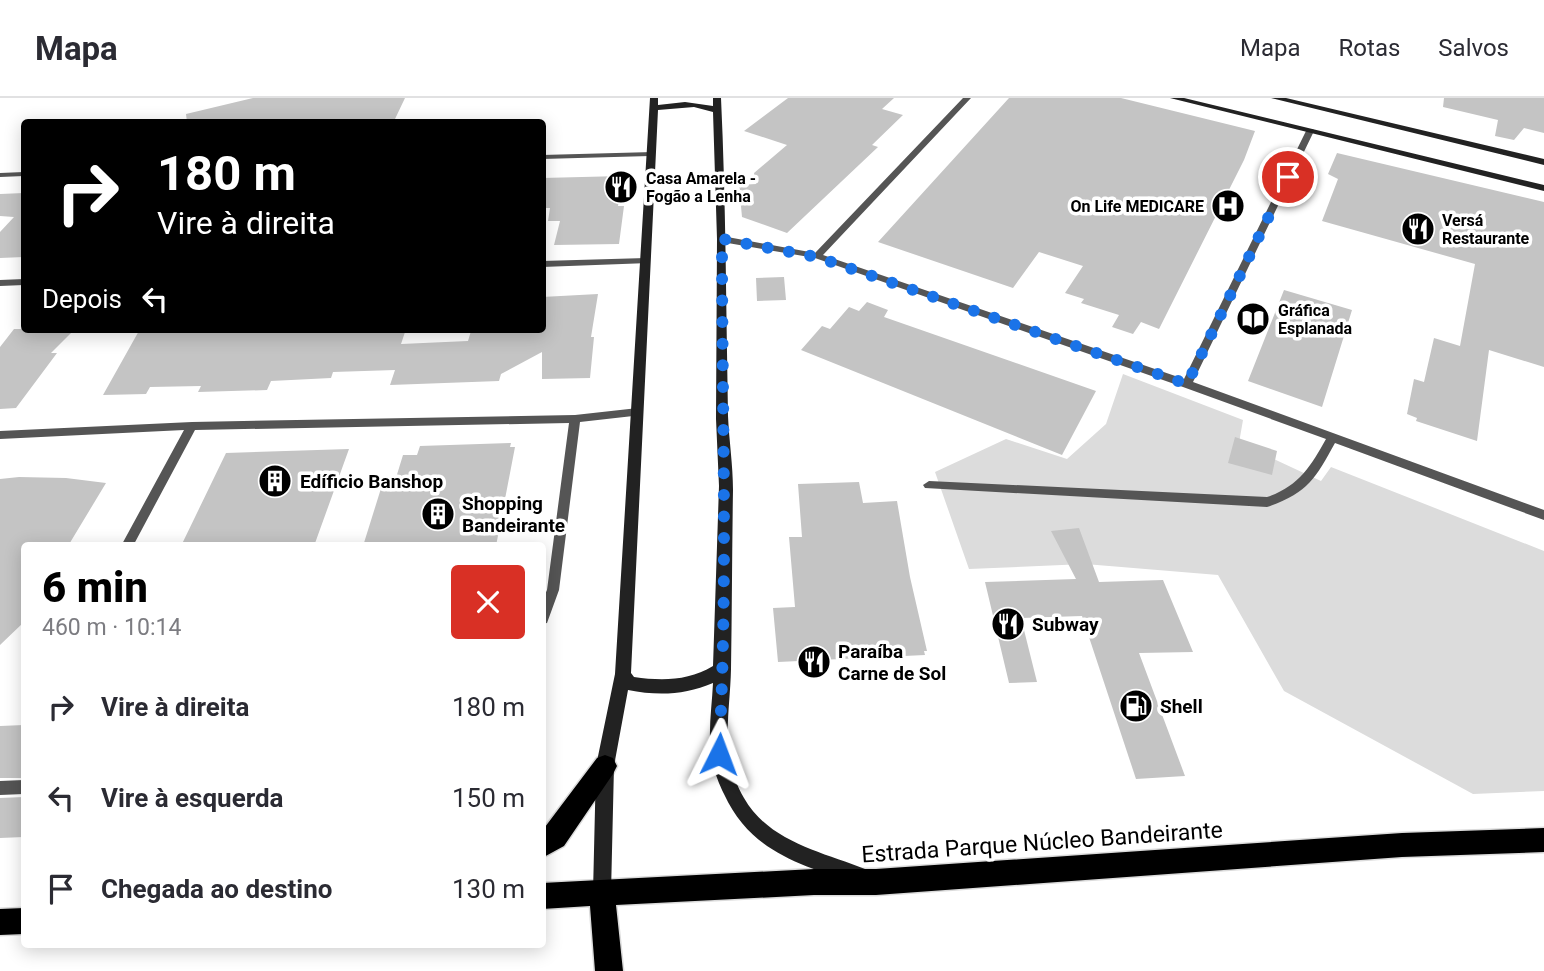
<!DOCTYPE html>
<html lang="pt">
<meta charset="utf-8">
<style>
:root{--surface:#fff;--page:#f7f7f7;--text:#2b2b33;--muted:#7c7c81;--line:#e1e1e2;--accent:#000}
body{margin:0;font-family:Roboto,sans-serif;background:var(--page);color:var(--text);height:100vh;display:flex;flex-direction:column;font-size:26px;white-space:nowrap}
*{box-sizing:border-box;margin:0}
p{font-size:23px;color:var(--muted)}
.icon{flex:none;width:38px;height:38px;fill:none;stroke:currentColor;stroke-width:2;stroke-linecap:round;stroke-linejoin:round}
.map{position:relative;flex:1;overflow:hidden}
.details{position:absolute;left:21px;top:444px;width:525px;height:406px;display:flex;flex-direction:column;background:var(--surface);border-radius:7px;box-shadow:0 4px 18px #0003}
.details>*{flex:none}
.guide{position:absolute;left:21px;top:21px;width:525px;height:214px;border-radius:7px;box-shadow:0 4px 18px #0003;background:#000;color:#fff;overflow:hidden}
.pin{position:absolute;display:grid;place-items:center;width:60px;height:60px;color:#fff;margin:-30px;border:4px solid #fff;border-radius:50%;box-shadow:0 2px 7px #0007}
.me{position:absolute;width:77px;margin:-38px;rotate:3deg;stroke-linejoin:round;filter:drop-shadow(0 0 5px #0008)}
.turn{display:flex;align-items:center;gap:24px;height:147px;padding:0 21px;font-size:32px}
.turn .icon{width:91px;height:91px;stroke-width:2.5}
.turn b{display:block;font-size:49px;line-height:60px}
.then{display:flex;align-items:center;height:66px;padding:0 21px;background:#0003;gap:14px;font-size:26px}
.round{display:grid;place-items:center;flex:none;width:74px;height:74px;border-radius:7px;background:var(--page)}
.head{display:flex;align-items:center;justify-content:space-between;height:119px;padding:0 21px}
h1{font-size:42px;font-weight:800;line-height:52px;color:var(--accent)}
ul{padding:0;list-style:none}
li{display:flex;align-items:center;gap:21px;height:91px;padding:0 21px}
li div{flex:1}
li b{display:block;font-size:26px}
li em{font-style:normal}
header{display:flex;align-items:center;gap:42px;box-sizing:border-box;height:98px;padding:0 35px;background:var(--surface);border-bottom:2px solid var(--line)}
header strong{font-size:33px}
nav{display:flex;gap:38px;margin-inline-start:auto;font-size:24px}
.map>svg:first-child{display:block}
</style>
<header>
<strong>Mapa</strong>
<nav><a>Mapa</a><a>Rotas</a><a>Salvos</a></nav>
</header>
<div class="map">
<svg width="1544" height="873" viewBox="0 0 1544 873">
<rect width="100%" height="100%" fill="#fff"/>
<path fill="#dcdcdc" d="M1123 276 1243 322 1239 345 1321 383 1331 369 1544 453V693L1473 696 1284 593 1218 477 1085 466 969 471 935 374 1006 341 1067 361 1106 326Z"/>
<path fill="#c4c4c4" d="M253 0H405L395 21 187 24 186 16Z
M788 0H894L882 11 903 17 872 47 878 49 787 135 742 119 739 87 756 86 754 75 787 47 744 33Z
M1009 0H1121L1255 33 1244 62 1159 231 1141 224 1133 236 1112 229 1119 217 1081 205 1084 201 1065 195 1083 168 1039 154 1013 190 878 144Z
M1444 0H1544V35L1524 30 1514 42 1495 38 1498 22 1443 9Z
M1337 55 1544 104V269L1489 252 1477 343 1416 323 1417 320 1407 316 1414 281 1424 284 1434 240 1460 248 1475 166 1322 123 1338 81 1328 76Z
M622 78 618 108H624L619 146 554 147 560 123H548L550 110H542V80Z
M24 95V159L0 160V134L14 119 0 118V96Z
M784 179 786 202 757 203 756 180Z
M1284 192 1352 212 1322 309 1248 283Z
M598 196 591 239H594L590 280 542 281V254L501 276 499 283 390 287 395 272 333 274 331 280 271 283 267 292 198 294 201 288 150 289 146 296 103 297 140 231H406L401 246 468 243 471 233 482 231H542V199Z
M867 204 888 212 884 219 1096 293 1062 357 801 252 822 228 830 231 849 209 859 213Z
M14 231H75L51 255H57L16 310 0 311V249Z
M1235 339 1277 353 1272 377 1228 365Z
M511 345 510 349H515L496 448H363L383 384 395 383 403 357H417L420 348Z
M349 351 314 448H181L226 355Z
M19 379 66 380 106 385 68 448H24V524L0 547V381Z
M859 384 863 405 897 403 910 479 927 553H924L925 557 778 564 773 510 795 509 789 439H802L798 386Z
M1079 430 1099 484 1163 482 1193 554 1139 555 1185 678 1136 681 1082 518 1021 520 1037 584 1009 585 985 484 1076 481 1051 433Z
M24 627V680H0V628Z
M24 699V739L0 740V700Z"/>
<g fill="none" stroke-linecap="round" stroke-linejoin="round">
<defs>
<path id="trunk" d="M605 657 613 660 617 668 613 676 564 748 542 760V733L597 660Z
M1544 730V754L1402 759 876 797H814L616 807 623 873H595L590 808 542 811V785L814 771H876L1402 735Z
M24 810V836L0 837V811Z"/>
</defs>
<use href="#trunk" stroke="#dbdbdb" stroke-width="3"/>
<path fill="#555" fill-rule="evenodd" d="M963 0H971L823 157 1184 281 1306 33 1313 31 1314 33 1193 284 1544 412V422L1335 345C1315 381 1308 395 1267 409L925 390 923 387 929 383 1267 399C1298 389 1311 368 1326 341L1183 289 815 160 722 144 718 141 722 138 815 155Z
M653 54V58H650L542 61V57Z
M24 74V78L0 79V75Z
M646 160 649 161V165L542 169V163Z
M24 181V187L0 188V182Z
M638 310 642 311 643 314 642 317 580 324 559 492 547 525 542 526V503L547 492 569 325 195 332 133 448H121L184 332 0 341V333L192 324 575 317Z
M24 682V696L0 697V683Z"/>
<path fill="#222" fill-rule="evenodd" d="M650 0H658V7L685 4 713 8V0H721C726 105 726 212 728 318 729 342 733 367 733 392 732 451 732 512 731 571 730 617 719 657 744 700 769 744 822 754 865 771L867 778 865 785 858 787C801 766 752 756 724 696 718 684 712 668 711 655 708 632 712 607 713 585 685 597 658 598 628 592L614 668 611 795 609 802 602 804 595 802 593 795 596 668 615 576ZM694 9 713 14 717 141 716 321 719 388 713 568C688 583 662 583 634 579L631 575 658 12Z
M1170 0H1184L1544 87V93Z
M1271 0H1286L1544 61V67Z"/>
<use href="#trunk" fill="#000" fill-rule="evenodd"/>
</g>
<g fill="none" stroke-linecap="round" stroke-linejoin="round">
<path stroke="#1a73e8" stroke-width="12" stroke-dasharray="0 21.6" d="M719 656C728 484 722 313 722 141L817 159 1187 286 1288 79"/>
</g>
<defs>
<symbol id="restaurant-disc" viewBox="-11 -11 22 22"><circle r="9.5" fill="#000" stroke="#fff"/><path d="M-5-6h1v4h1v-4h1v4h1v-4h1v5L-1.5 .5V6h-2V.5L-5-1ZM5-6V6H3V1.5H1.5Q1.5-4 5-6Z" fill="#fff"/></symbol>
<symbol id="hospital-disc" viewBox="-11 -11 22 22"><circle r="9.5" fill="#000" stroke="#fff"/><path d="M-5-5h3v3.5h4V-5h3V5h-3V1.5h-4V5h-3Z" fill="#fff"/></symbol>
<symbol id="library-disc" viewBox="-11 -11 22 22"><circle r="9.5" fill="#000" stroke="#fff"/><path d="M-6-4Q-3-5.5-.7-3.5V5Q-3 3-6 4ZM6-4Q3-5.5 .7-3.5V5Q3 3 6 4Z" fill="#fff"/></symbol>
<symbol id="building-disc" viewBox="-11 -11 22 22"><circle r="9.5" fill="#000" stroke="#fff"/><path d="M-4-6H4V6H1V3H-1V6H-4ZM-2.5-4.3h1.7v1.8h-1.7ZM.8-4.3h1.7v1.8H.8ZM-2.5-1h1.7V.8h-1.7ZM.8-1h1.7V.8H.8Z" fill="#fff"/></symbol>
<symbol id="fuel-disc" viewBox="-11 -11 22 22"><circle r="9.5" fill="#000" stroke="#fff"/><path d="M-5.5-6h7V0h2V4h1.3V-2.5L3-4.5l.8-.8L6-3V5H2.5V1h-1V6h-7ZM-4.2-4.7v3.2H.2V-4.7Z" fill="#fff"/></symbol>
</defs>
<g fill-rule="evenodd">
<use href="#restaurant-disc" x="602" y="70" width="38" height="38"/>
<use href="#hospital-disc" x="1209" y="89" width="38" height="38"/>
<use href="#restaurant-disc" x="1399" y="112" width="38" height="38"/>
<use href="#library-disc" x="1234" y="202" width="38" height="38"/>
<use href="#building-disc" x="256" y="364" width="38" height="38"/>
<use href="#building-disc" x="419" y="397" width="38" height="38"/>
<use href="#restaurant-disc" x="989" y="507" width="38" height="38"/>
<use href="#restaurant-disc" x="795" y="545" width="38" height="38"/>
<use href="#fuel-disc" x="1117" y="589" width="38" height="38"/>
</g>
<g text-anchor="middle" stroke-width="7" stroke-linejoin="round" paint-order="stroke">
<g font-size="16" font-weight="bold" fill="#000" stroke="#fff" text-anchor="start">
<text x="646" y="86">Casa Amarela -<tspan x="646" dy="18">Fogão a Lenha</tspan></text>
<text x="1204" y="114" text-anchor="end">On Life MEDICARE</text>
<text x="1442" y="128">Versá<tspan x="1442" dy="18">Restaurante</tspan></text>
<text x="1278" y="218">Gráfica<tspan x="1278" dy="18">Esplanada</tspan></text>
</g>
<g font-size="19" font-weight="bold" fill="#000" stroke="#fff" text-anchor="start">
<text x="300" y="390">Edíficio Banshop</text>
<text x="462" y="412">Shopping<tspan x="462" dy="22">Bandeirante</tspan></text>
<text x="1032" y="533">Subway</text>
<text x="838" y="560">Paraíba<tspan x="838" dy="22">Carne de Sol</tspan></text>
<text x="1160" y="615">Shell</text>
</g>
<g font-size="23" fill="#000" stroke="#fff">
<text transform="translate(1042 744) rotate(-4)" y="8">Estrada Parque Núcleo Bandeirante</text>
</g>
</g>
</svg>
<div class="pin" style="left:1288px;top:79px;background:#d93025"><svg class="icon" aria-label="arrive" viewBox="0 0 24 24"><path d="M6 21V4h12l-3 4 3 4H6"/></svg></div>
<svg class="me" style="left:719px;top:656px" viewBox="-20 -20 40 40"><path d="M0-17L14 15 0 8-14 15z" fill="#1a73e8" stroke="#fff" stroke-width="4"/></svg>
<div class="guide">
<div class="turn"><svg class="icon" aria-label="right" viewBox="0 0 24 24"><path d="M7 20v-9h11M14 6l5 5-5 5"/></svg><div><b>180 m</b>Vire à direita</div></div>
<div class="then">Depois<svg class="icon" aria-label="left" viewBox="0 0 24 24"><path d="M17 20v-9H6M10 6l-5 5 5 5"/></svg></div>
</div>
<section class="details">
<div class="head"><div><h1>6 min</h1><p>460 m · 10:14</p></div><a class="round" style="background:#d93025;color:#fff"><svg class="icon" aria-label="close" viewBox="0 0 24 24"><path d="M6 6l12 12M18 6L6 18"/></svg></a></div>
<ul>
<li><svg class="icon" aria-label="right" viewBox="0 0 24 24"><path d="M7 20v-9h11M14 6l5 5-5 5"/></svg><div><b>Vire à direita</b></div><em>180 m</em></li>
<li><svg class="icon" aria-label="left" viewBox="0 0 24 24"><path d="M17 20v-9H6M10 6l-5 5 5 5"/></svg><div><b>Vire à esquerda</b></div><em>150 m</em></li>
<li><svg class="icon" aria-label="arrive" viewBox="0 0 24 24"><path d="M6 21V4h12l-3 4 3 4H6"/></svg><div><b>Chegada ao destino</b></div><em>130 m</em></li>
</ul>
</section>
</div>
